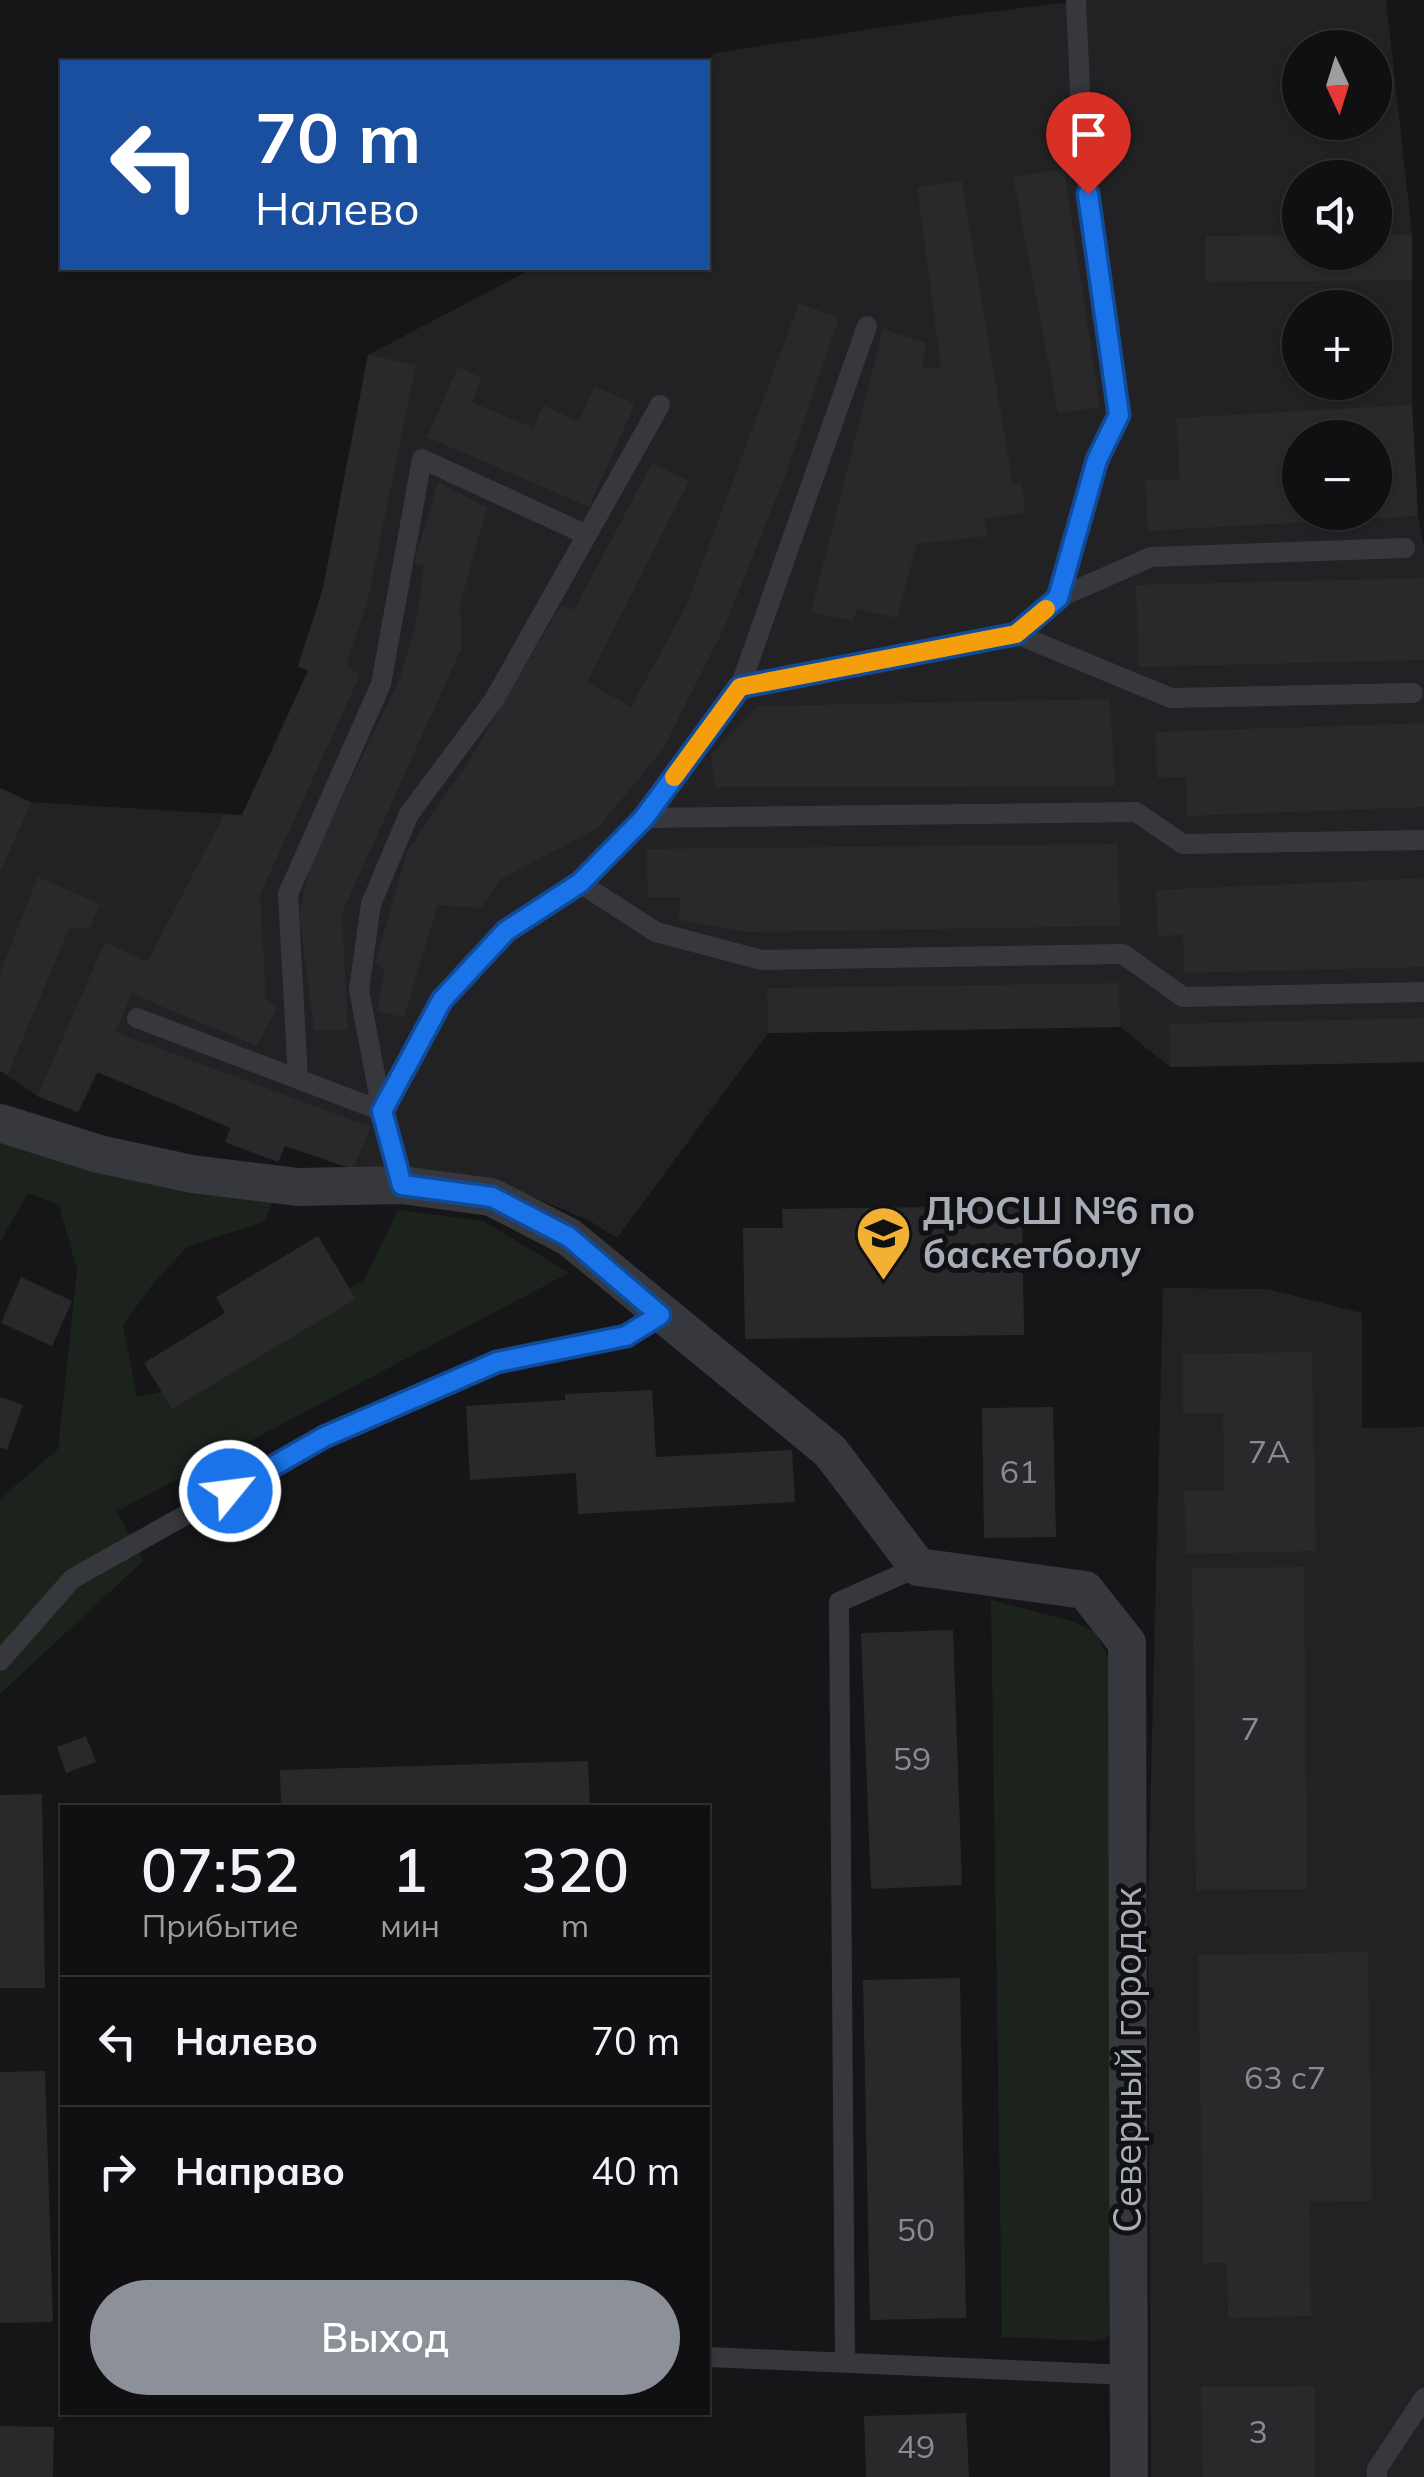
<!DOCTYPE html>
<html lang="ru">
<meta charset="utf-8">
<style>
:root{--surface:#101012;--page:#19191b;--text:#f1f3f6;--muted:#9c9d9f;--line:#303032;--accent:#8c9099}
body{margin:0;font-family:Mulish,sans-serif;background:var(--page);color:var(--text);height:100vh;display:flex;flex-direction:column;font-size:38px;white-space:nowrap}
*{box-sizing:border-box;margin:0}
p{font-size:32px;color:var(--muted)}
.icon{flex:none;width:55px;height:55px;fill:none;stroke:currentColor;stroke-width:2;stroke-linecap:round;stroke-linejoin:round}
.map{position:relative;flex:1;overflow:hidden}
.side{position:absolute;left:60px;top:1805px;width:650px;height:610px;display:flex;flex-direction:column;background:var(--surface);border-radius:0px;box-shadow:0 2px 8px #0004,0 0 0 2px var(--line)}
.side>*{flex:none}
.top-card{position:absolute;left:60px;top:60px;width:650px;height:210px;border-radius:0px;box-shadow:0 2px 8px #0004,0 0 0 2px var(--line);background:#1a4fa0;color:#fff;overflow:hidden}
.needle{width:65px;rotate:176deg}
.tools{position:absolute;left:1282px;top:30px;display:grid;gap:20px}
.tools a{display:grid;place-items:center;width:110px;height:110px;border-radius:50%;background:var(--surface);box-shadow:0 2px 8px #0004,0 0 0 2px var(--line);font-size:50px}
.pin{position:absolute;display:grid;place-items:center;width:85px;height:85px;color:#fff;margin:-102px -42px;border-radius:50% 50% 50% 0;rotate:-45deg;box-shadow:0 0 10px #0007}
.pin .icon{rotate:45deg}
.me{position:absolute;width:110px;margin:-55px;rotate:61deg;stroke-linejoin:round;filter:drop-shadow(0 0 8px #0008)}
.turn{display:flex;align-items:center;gap:35px;height:210px;padding:0 30px;font-size:45px}
.turn .icon{width:130px;height:130px;stroke-width:2.5}
.turn b{display:block;font-size:70px;line-height:85px}
.eta{display:flex;justify-content:space-evenly;align-items:center;height:170px;text-align:center}
.eta b{font-size:60px;font-weight:600;line-height:70px}
.primary-button{display:flex;gap:20px;margin-top:auto;padding:20px 30px}
.primary-button a{flex:1;height:115px;border-radius:60px;background:var(--accent);color:#fff;font-size:40px;font-weight:600;line-height:115px;text-align:center}
ul{padding:0;list-style:none}
li{display:flex;align-items:center;gap:30px;height:130px;padding:0 30px;border-top:2px solid var(--line)}
li div{flex:1}
li b{display:block;font-size:38px}
li em{font-style:normal}
.map>svg:first-child{display:block}
</style>
<div class="map">
<svg width="1424" height="2477" viewBox="0 0 1424 2477">
<rect width="100%" height="100%" fill="#161618"/>
<path fill="#222225" fill-rule="evenodd" d="M1088 0H1386L1412 234V405L1418 516 1424 547V1062L1170 1067 1120 1027 768 1033 617 1238 590 1221 498 1182 353 1169 285 1146 278 1162 225 1142 230 1128 98 1072 78 1112 37 1096 0 1071V789L31 802 242 815 308 671 298 666 323 588 368 355 533 268H708V63L714 53 957 16ZM1300 48H1375V122H1300ZM1300 178H1375V252H1300ZM1300 308H1375V382H1300ZM1300 438H1375V512H1300Z
M1163 1288 1267 1289 1362 1313V1428L1424 1427V2477H1151L1148 1902Z"/>
<path fill="#1c231d" d="M0 1143 90 1170 274 1199 264 1222 188 1246 155 1281 123 1325 137 1397 183 1387 364 1280 398 1210 483 1221 569 1273 117 1511 143 1561 0 1694V1499L58 1449 77 1270 59 1205 28 1193 0 1242Z
M991 1600 1071 1621 1095 1632 1113 1666 1114 2328 1106 2338 1094 2341 1002 2337Z"/>
<path fill="#29292c" fill-rule="evenodd" d="M1064 169 1100 407 1058 413 1013 177Z
M962 181 1013 485 1022 484 1025 513 985 518 987 536 917 544 897 618 857 609 853 621 811 612 883 329 926 343 922 368 941 367 917 187Z
M1412 234V280L1206 282V236L1300 235V252H1375V235Z
M799 303 839 318 786 474 723 630 663 749 598 828 501 879 481 908 438 905 404 1017 377 1011 384 970 375 963 407 852 470 759 561 605 574 610 652 463 689 481 587 682 631 707 687 604Z
M368 355 416 365 367 604 346 665 360 675 260 895 266 999 277 1008 257 1046 132 994 115 1032 371 1127 353 1169 285 1146 278 1162 225 1142 231 1128 97 1072 78 1112 37 1096 105 942 147 962 224 815H242L308 671 298 666 323 589Z
M458 367 482 378 472 402 533 428 543 405 579 422 594 386 635 404 589 507 427 437Z
M1412 405 1418 516 1148 531 1145 480 1180 479 1176 418ZM1300 438H1375V512H1300Z
M438 482 487 507 460 605 462 647 342 913 348 1030H314L299 915 310 865 400 678 416 622 424 566 414 563Z
M1424 578V660L1138 667 1136 585Z
M1110 699 1115 786 714 787 711 754 758 706Z
M1424 723V807L1187 816 1186 777 1157 778 1155 732Z
M0 788 31 802 0 873Z
M1118 844 1120 926 745 932 679 920 680 897H648L646 849Z
M38 877 100 904 90 927 69 929 8 1074 0 1071V973Z
M1424 878V967L1184 973 1183 935 1158 936 1156 890Z
M1119 983 1120 1027 768 1033 767 988Z
M1424 1018V1062L1170 1067 1169 1024Z
M1022 1206 1024 1335 745 1339 743 1228H783L782 1209Z
M318 1236 356 1299 172 1409 144 1363 225 1313 216 1297Z
M21 1277 72 1301 52 1346 1 1323Z
M1312 1352 1316 1551 1186 1554 1184 1491 1224 1490 1223 1413H1183L1182 1354Z
M652 1390 656 1457 792 1450 795 1502 578 1514 576 1473 470 1480 466 1406 565 1400V1394Z
M0 1397 23 1405 7 1450 0 1447Z
M1053 1407 1056 1537 984 1538 982 1408Z
M1304 1567 1307 1889 1196 1890 1192 1568Z
M953 1630 962 1885 871 1889 861 1633Z
M86 1736 96 1762 66 1773 57 1747Z
M588 1761 590 1808H281L280 1770Z
M42 1794 45 1988H0V1795Z
M1368 1952 1372 2201 1310 2202 1311 2316 1228 2318 1227 2263H1203L1198 1955Z
M960 1978 966 2318 870 2320 863 1980Z
M45 2071 53 2322 0 2323V2072Z
M1315 2386V2477H1202L1201 2387Z
M966 2413 969 2477H866L864 2416Z
M0 2426 54 2427 53 2477H0Z"/>
<g fill="none" stroke-linecap="round" stroke-linejoin="round">
<path stroke="#37383d" stroke-width="20" d="M1058 598 1151 557 1405 548
M1016 634 1171 698 1413 693
M740 687 867 326
M644 818 1136 812 1183 844 1424 840
M580 883 656 932 762 960 1123 954 1183 997 1424 992
M137 1018 382 1111
M298 1079 288 894 381 684 422 459 587 535
M382 1111 359 990 371 904 409 814 494 700 660 405
M402 1185 382 1111 441 1001 506 931 580 883 644 818 740 687 1016 634 1058 598 1097 461 1119 415 1083 157 1076 0
M0 1661 72 1579 324 1437 497 1362 626 1336 660 1315
M708 2357 1128 2375
M845 2362 839 1602 918 1567
M1377 2477V2469L1424 2398"/>
<path stroke="#37383d" stroke-width="38" d="M0 1123 99 1154 192 1174 298 1187 402 1185 491 1197 569 1237 830 1451 918 1567 1085 1590 1127 1643 1129 2477"/>
</g>
<g fill="none" stroke-linecap="round" stroke-linejoin="round">
<defs>
<path id="route" d="M230 1491 324 1437 497 1362 626 1336 660 1315 569 1237 492 1197 402 1185 382 1111 442 1000 506 931 580 883 644 818 740 687 1016 634 1058 598 1097 460 1119 415 1088 194"/>
</defs>
<use href="#route" stroke="#114b97" stroke-width="25"/>
<use href="#route" stroke="#1a73e8" stroke-width="18"/>
<path stroke="#f59e0b" stroke-width="18" d="M674 777 740 687 1016 634 1046 609"/>
</g>
<defs>
<symbol id="school-pin" viewBox="-11 -11 22 30"><path d="M0 17L-7.5 6A9.5 9.5 0 1 1 7.5 6Z" fill="#f2b134" stroke="#111113"/><path d="M0-5L7-2L0 1L-7-2ZM-4 1L0 2.5L4 1V4Q0 6-4 4Z" fill="#111"/></symbol>
</defs>
<g fill-rule="evenodd">
<use href="#school-pin" x="852" y="1202" width="63" height="86"/>
</g>
<g text-anchor="middle" stroke-width="10" stroke-linejoin="round" paint-order="stroke">
<g font-size="32" fill="#888b94">
<text x="1269" y="1463">7А</text>
<text x="1019" y="1483">61</text>
<text x="1250" y="1740">7</text>
<text x="912" y="1770">59</text>
<text x="1285" y="2089">63 с7</text>
<text x="916" y="2241">50</text>
<text x="1258" y="2443">3</text>
<text x="916" y="2458">49</text>
</g>
<g font-size="38" font-weight="bold" fill="#a8adb8" stroke="#111113" text-anchor="start">
<text x="923" y="1224">ДЮСШ №6 по<tspan x="923" dy="44">баскетболу</tspan></text>
</g>
<g font-size="38" fill="#a8adb8" stroke="#111113">
<text transform="translate(1128 2060) rotate(-90)" y="13">Северный городок</text>
</g>
</g>
</svg>
<div class="tools">
<a><svg class="needle" viewBox="-14 -14 28 28"><path d="M0-13l5 13h-10z" fill="#e53935"/><path d="M0 13l5-13h-10z" fill="#9c9d9f"/></svg></a>
<a><svg class="icon" aria-label="sound" viewBox="0 0 24 24"><path d="M4 9h4l5-4v14l-5-4H4zM17 9q2 3 0 6"/></svg></a>
<a>+</a>
<a>−</a>
</div>
<div class="pin" style="left:1088px;top:194px;background:#d93025"><svg class="icon" aria-label="arrive" viewBox="0 0 24 24"><path d="M6 21V4h12l-3 4 3 4H6"/></svg></div>
<svg class="me" style="left:230px;top:1491px" viewBox="-20 -20 40 40"><circle r="17" fill="#1a73e8" stroke="#fff" stroke-width="3"/><path d="M0-11L8 9 0 5-8 9z" fill="#fff"/></svg>
<div class="top-card">
<div class="turn"><svg class="icon" aria-label="left" viewBox="0 0 24 24"><path d="M17 20v-9H6M10 6l-5 5 5 5"/></svg><div><b>70 m</b>Налево</div></div>
</div>
<section class="side">
<div class="eta">
<div><b>07:52</b><p>Прибытие</p></div>
<div><b>1</b><p>мин</p></div>
<div><b>320</b><p>m</p></div>
</div>
<ul>
<li><svg class="icon" aria-label="left" viewBox="0 0 24 24"><path d="M17 20v-9H6M10 6l-5 5 5 5"/></svg><div><b>Налево</b></div><em>70 m</em></li>
<li><svg class="icon" aria-label="right" viewBox="0 0 24 24"><path d="M7 20v-9h11M14 6l5 5-5 5"/></svg><div><b>Направо</b></div><em>40 m</em></li>
</ul>
<div class="primary-button"><a>Выход</a></div>
</section>
</div>
